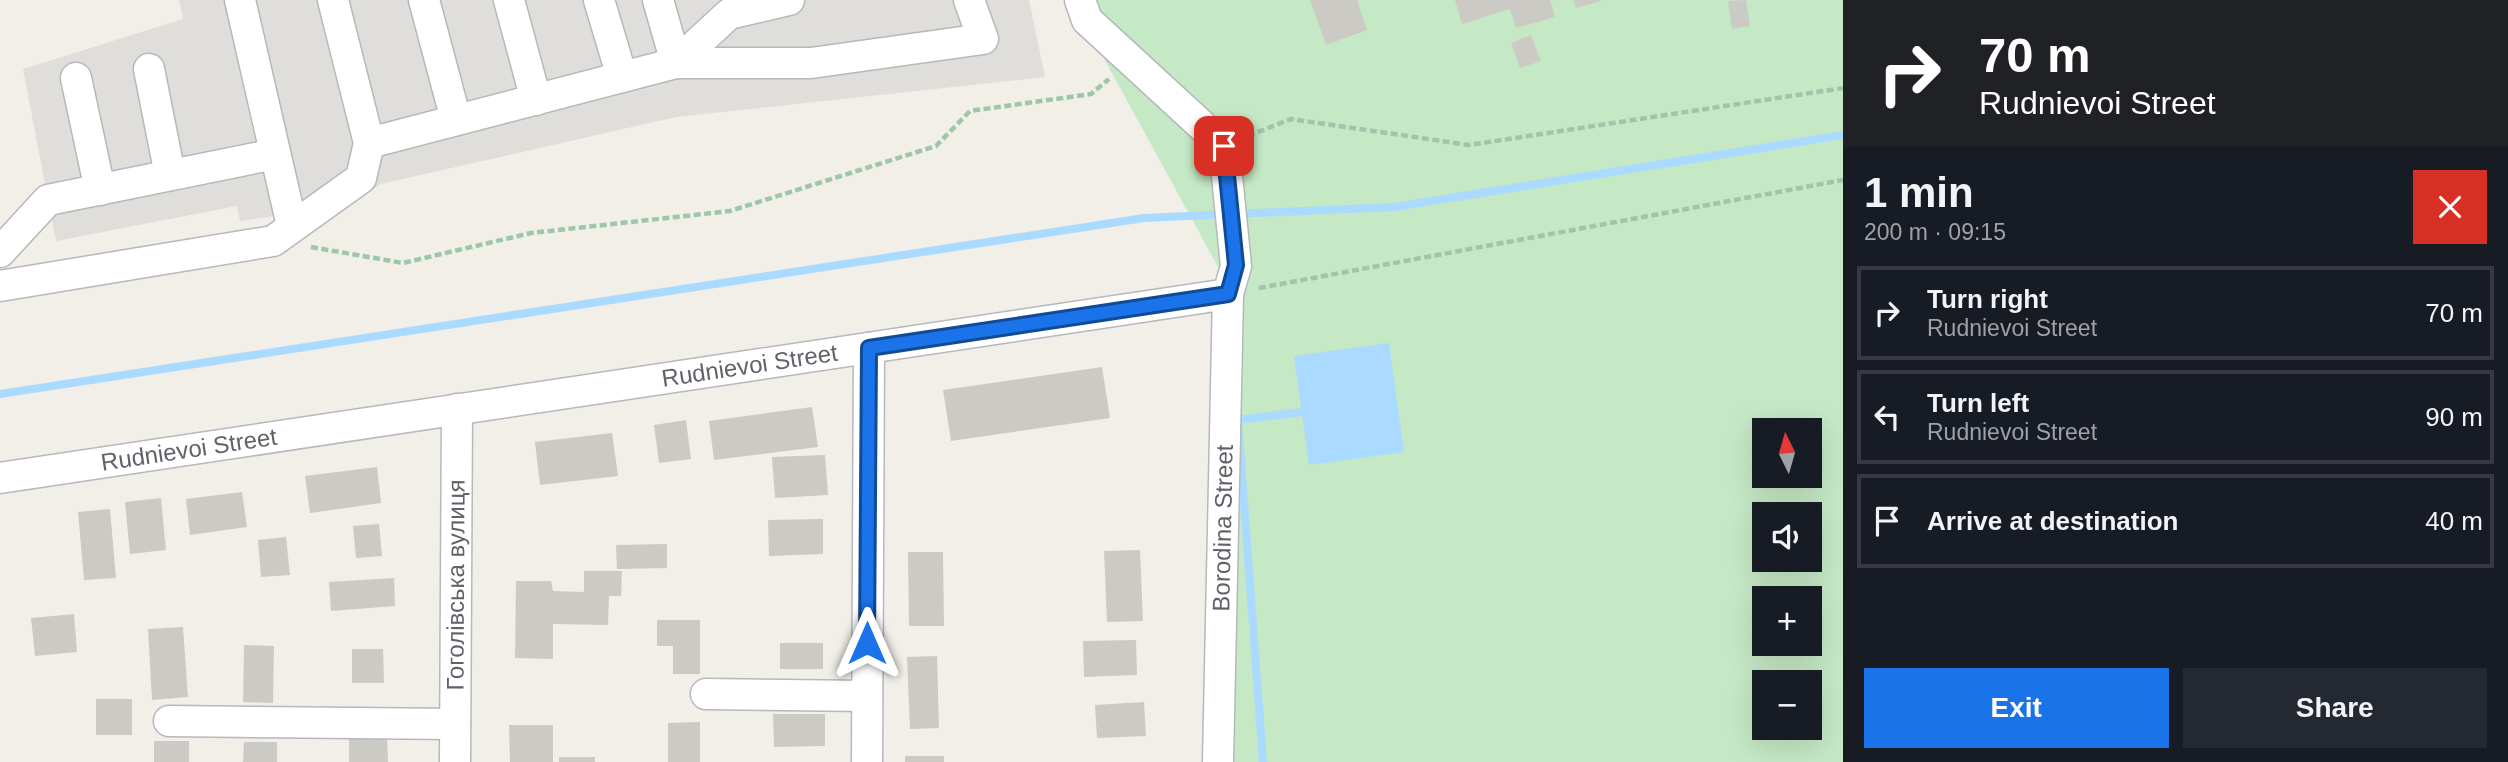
<!DOCTYPE html>
<meta charset="utf-8">
<style>
:root{--surface:#171b24;--page:#242831;--text:#f1f3f6;--muted:#9ea1a6;--line:#363941;--accent:#1a73e8}
body{margin:0;font-family:Arial,sans-serif;background:var(--page);color:var(--text);height:100vh;display:flex;flex-direction:column;font-size:26px;white-space:nowrap}
*{box-sizing:border-box;margin:0}
p{font-size:23px;color:var(--muted)}
.icon{flex:none;width:38px;height:38px;fill:none;stroke:currentColor;stroke-width:2;stroke-linecap:round;stroke-linejoin:round}
.map{position:relative;flex:1;overflow:hidden}
.side{display:flex;flex-direction:column;background:var(--surface);width:665px}
.side>*{flex:none}
.hud{background:#202124;color:#fff;overflow:hidden}
.needle{width:46px;rotate:355deg}
.buttons{position:absolute;left:1752px;top:418px;display:grid;gap:14px}
.buttons a{display:grid;place-items:center;width:70px;height:70px;border-radius:0px;background:var(--surface);box-shadow:0 7px 28px #0002;font-size:35px}
.pin{position:absolute;display:grid;place-items:center;width:60px;height:60px;color:#fff;margin:-30px;border-radius:14px;box-shadow:0 4px 10px #0006}
.me{position:absolute;width:77px;margin:-38px;rotate:0deg;stroke-linejoin:round;filter:drop-shadow(0 0 5px #0008)}
.turn{display:flex;align-items:center;gap:24px;height:147px;padding:0 21px;font-size:32px}
.turn .icon{width:91px;height:91px;stroke-width:2.5}
.turn b{display:block;font-size:49px;line-height:60px}
.round{display:grid;place-items:center;flex:none;width:74px;height:74px;border-radius:0px;background:var(--page)}
.headline{display:flex;align-items:center;justify-content:space-between;height:119px;padding:0 21px}
h1{font-size:42px;font-weight:700;line-height:52px}
.cta{display:flex;gap:14px;margin-top:auto;padding:14px 21px}
.cta a{flex:1;height:80px;border-radius:0px;background:var(--accent);color:#fff;font-size:28px;font-weight:700;line-height:80px;text-align:center}
.cta a+a{background:var(--page);color:var(--text)}
ul{padding:0;list-style:none}
li{display:flex;align-items:center;gap:21px;height:94px;margin:0 14px 10px;padding:0 7px;border:4px solid var(--line);border-radius:0px}
li div{flex:1}
li b{display:block;font-size:26px}
li em{font-style:normal}
main{display:flex;flex:1;min-height:0}
.map>svg:first-child{display:block}
</style>
<main>
<div class="map">
<svg width="1843" height="762" viewBox="0 0 1843 762">
<rect width="100%" height="100%" fill="#f1efe8"/>
<path fill="#e0deda" d="M179 0H1029L1045 77 676 117 381 184 293 239 276 216 240 221 237 206 56 241 23 69 183 19Z"/>
<path fill="#c5e8c5" fill-rule="evenodd" d="M1072 0H1843V762H1221L1234 296ZM1764 430H1810V476H1764ZM1764 514H1810V560H1764ZM1764 598H1810V644H1764ZM1764 682H1810V728H1764Z"/>
<path fill="#aadaff" d="M1389 343 1404 452 1309 465 1294 356Z"/>
<g fill="none" stroke-linecap="round" stroke-linejoin="round">
<path stroke="#aadaff" stroke-width="8" d="M0 394 1144 218 1394 207 1843 135
M1263 762 1238 420 1302 412"/>
</g>
<path fill="#cccac5" d="M1310 0H1357L1367 30 1326 45Z
M1455 0H1550L1555 17 1516 28 1510 9 1462 24Z
M1573 0H1601V1L1576 8Z
M1746 0 1750 26 1732 29 1728 1Z
M1531 35 1541 61 1520 68 1511 43Z
M1102 367 1110 418 951 441 943 390Z
M812 407 818 447 714 460 709 421Z
M686 420 691 459 659 463 654 425Z
M612 433 618 476 540 485 535 442Z
M825 455 828 495 775 498 772 457Z
M377 467 381 503 310 513 305 476Z
M242 492 247 527 190 535 186 499Z
M161 498 166 550 130 554 125 502Z
M110 509 116 578 84 580 78 512Z
M823 519V554L769 556 768 520Z
M379 524 382 556 356 558 353 526Z
M286 537 290 575 261 577 258 540Z
M667 544V568L617 569 616 545Z
M1140 550 1143 621 1107 622 1104 551Z
M908 552H943L944 626H909Z
M584 571H622L621 596H609L608 625 553 624V659L515 658 516 581H551L553 591 584 592Z
M394 578 395 606 331 611 329 582Z
M74 614 77 652 35 656 31 618Z
M657 620H700V674H673V646H657Z
M183 627 188 697 152 700 148 629Z
M1136 640 1137 675 1084 677 1083 641Z
M780 643H823V669H780Z
M244 645 274 646 273 703 243 702Z
M352 649H383L384 683H352Z
M937 656 939 728 910 729 907 657Z
M96 699H132V735H96Z
M1144 702 1146 736 1097 738 1095 705Z
M773 714H825V746L774 747Z
M700 722V762H668V723Z
M509 725H553V762H510Z
M387 736 388 762H349V737Z
M154 741H189V762H154Z
M244 742H277V762H243Z
M905 756H944V762H905Z
M559 757H595V762H559Z"/>
<g fill="none" stroke-linecap="round" stroke-linejoin="round">
<defs>
<g id="minor">
<path d="M240 0 292 226"/>
<path d="M424 0 456 120"/>
<path d="M509 0 536 100"/>
<path d="M599 0 622 77"/>
<path d="M658 0 676 63H811L983 39 969 0"/>
<path d="M149 69 170 175"/>
<path d="M76 78 100 190"/>
<path d="M369 143 676 63 729 14 789 0"/>
<path d="M0 252 48 200 275 154"/>
<path d="M0 286 273 241 361 178 369 143 333 0"/>
<path id="s1" d="M0 478 1228 294 1236 266 1224 146 1087 20 1080 0"/>
<path d="M706 694 867 696"/>
<path d="M169 721 455 724"/>
<path id="s2" d="M455 762 457 409"/>
<path d="M867 762 869 348"/>
<path id="s3" d="M1218 762 1228 294"/>
</g>
</defs>
<use href="#minor" stroke="#b5b8bc" stroke-width="33"/>
<path stroke="#9cc7a9" stroke-width="4.5" stroke-dasharray="7 3.5" stroke-linecap="butt" d="M1248 136 1291 119 1469 145 1843 88
M311 247 403 263 531 233 730 211 936 146 970 111 1091 94 1109 79
M1259 288 1843 180"/>
<use href="#minor" stroke="#fff" stroke-width="30"/>
</g>
<g fill="none" stroke-linecap="round" stroke-linejoin="round">
<defs>
<path id="route" d="M867 643 869 348 1228 294 1236 265 1224 146"/>
</defs>
<use href="#route" stroke="#114b97" stroke-width="18"/>
<use href="#route" stroke="#1a73e8" stroke-width="12"/>
</g>
<g text-anchor="middle" stroke-width="5" stroke-linejoin="round" paint-order="stroke">
<g font-size="24" fill="#5f6368" stroke="#fff">
<text dy="8" stroke="none"><textPath href="#s1" startOffset="758">Rudnievoi Street</textPath></text>
<text dy="8" stroke="none"><textPath href="#s1" startOffset="191">Rudnievoi Street</textPath></text>
<text dy="8" stroke="none"><textPath href="#s3" startOffset="234">Borodina Street</textPath></text>
<text dy="8" stroke="none"><textPath href="#s2" startOffset="177">Гоголівська вулиця</textPath></text>
</g>
</g>
</svg>
<div class="buttons">
<a><svg class="needle" viewBox="-14 -14 28 28"><path d="M0-13l5 13h-10z" fill="#e53935"/><path d="M0 13l5-13h-10z" fill="#9ea1a6"/></svg></a>
<a><svg class="icon" aria-label="sound" viewBox="0 0 24 24"><path d="M4 9h4l5-4v14l-5-4H4zM17 9q2 3 0 6"/></svg></a>
<a>+</a>
<a>−</a>
</div>
<div class="pin" style="left:1224px;top:146px;background:#d93025"><svg class="icon" aria-label="arrive" viewBox="0 0 24 24"><path d="M6 21V4h12l-3 4 3 4H6"/></svg></div>
<svg class="me" style="left:867px;top:643px" viewBox="-20 -20 40 40"><path d="M0-17L14 15 0 8-14 15z" fill="#1a73e8" stroke="#fff" stroke-width="4"/></svg>
</div>
<section class="side">
<div class="hud">
<div class="turn"><svg class="icon" aria-label="right" viewBox="0 0 24 24"><path d="M7 20v-9h11M14 6l5 5-5 5"/></svg><div><b>70 m</b>Rudnievoi Street</div></div>
</div>
<div class="headline"><div><h1>1 min</h1><p>200 m · 09:15</p></div><a class="round" style="background:#d93025;color:#fff"><svg class="icon" aria-label="close" viewBox="0 0 24 24"><path d="M6 6l12 12M18 6L6 18"/></svg></a></div>
<ul>
<li><svg class="icon" aria-label="right" viewBox="0 0 24 24"><path d="M7 20v-9h11M14 6l5 5-5 5"/></svg><div><b>Turn right</b><p>Rudnievoi Street</p></div><em>70 m</em></li>
<li><svg class="icon" aria-label="left" viewBox="0 0 24 24"><path d="M17 20v-9H6M10 6l-5 5 5 5"/></svg><div><b>Turn left</b><p>Rudnievoi Street</p></div><em>90 m</em></li>
<li><svg class="icon" aria-label="arrive" viewBox="0 0 24 24"><path d="M6 21V4h12l-3 4 3 4H6"/></svg><div><b>Arrive at destination</b></div><em>40 m</em></li>
</ul>
<div class="cta"><a>Exit</a><a>Share</a></div>
</section>
</main>
